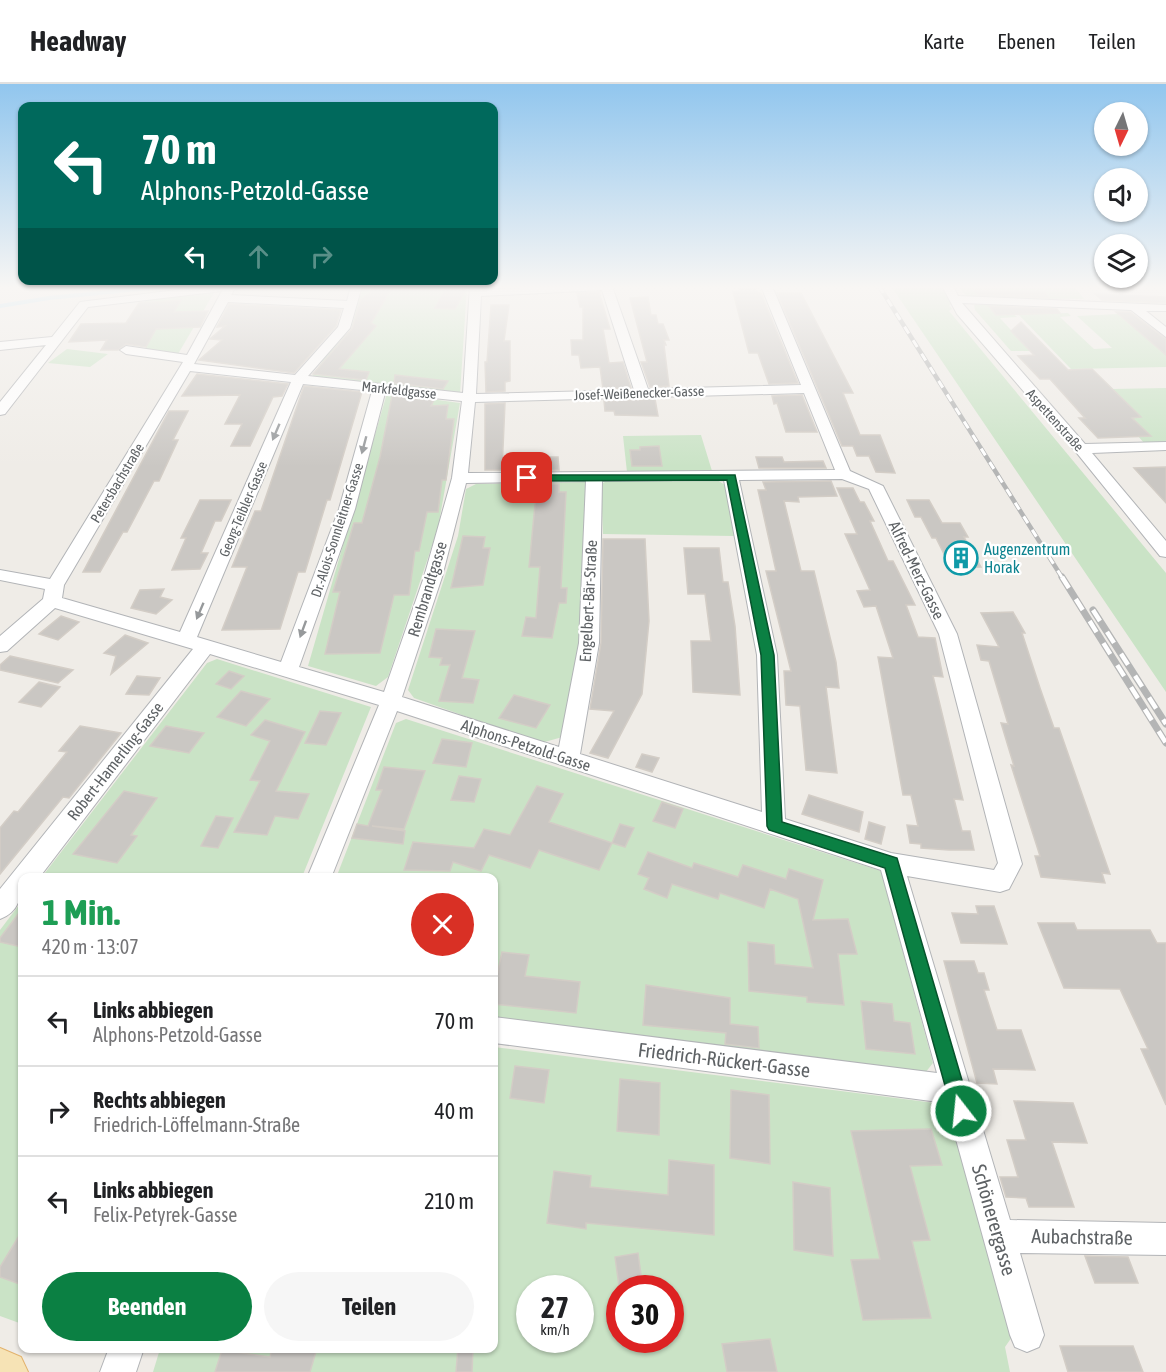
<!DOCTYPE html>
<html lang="de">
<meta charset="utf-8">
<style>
:root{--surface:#fff;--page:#f6f6f6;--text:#202124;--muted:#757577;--line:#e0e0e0;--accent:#0b8043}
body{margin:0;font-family:"Asap Condensed",sans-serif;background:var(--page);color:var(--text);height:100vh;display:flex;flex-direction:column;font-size:22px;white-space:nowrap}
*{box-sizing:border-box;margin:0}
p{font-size:20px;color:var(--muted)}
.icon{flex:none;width:33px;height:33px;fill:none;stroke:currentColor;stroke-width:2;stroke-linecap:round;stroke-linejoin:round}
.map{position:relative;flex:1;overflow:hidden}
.side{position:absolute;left:18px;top:789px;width:480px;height:480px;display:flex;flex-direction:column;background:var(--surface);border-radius:12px;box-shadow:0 2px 4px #0004}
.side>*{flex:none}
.banner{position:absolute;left:18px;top:18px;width:480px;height:183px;border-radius:12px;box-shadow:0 2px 4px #0004;background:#00695c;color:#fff;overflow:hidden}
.needle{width:39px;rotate:185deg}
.tools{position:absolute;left:1094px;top:18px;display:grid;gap:12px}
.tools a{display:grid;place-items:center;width:54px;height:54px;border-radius:50%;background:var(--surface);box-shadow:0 2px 4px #0004;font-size:30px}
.speed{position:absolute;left:516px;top:1191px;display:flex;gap:12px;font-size:30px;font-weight:700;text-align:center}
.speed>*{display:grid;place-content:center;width:78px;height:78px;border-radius:50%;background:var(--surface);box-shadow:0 2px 4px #0004;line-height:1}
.speed small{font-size:15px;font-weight:400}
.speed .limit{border:9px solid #d22;background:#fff;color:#111}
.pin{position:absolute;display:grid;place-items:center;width:51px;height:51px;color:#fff;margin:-26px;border-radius:12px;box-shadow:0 3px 9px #0006}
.me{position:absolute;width:66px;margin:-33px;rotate:344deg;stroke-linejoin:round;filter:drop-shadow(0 0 4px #0008)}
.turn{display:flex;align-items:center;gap:21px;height:126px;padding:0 24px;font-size:27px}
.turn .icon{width:78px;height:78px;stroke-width:2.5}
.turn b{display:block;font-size:42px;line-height:51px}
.lanes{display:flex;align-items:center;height:57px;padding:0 24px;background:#0003;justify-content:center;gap:30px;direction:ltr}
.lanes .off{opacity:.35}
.round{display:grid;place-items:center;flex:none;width:63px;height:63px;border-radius:32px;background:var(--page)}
.summary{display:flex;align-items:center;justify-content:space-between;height:102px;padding:0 24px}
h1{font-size:36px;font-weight:700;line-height:45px;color:#1e9e55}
.cta{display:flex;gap:12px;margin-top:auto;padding:12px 24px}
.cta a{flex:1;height:69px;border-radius:36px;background:var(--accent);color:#fff;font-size:24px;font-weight:700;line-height:69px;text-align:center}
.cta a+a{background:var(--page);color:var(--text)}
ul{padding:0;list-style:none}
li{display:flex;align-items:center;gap:18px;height:90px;padding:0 24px;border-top:2px solid var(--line)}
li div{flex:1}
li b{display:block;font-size:22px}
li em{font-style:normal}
header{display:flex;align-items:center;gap:36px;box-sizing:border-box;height:84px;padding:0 30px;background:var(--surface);border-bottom:2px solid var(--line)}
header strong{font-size:28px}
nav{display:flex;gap:33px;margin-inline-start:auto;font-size:21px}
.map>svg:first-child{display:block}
</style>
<header>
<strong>Headway</strong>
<nav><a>Karte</a><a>Ebenen</a><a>Teilen</a></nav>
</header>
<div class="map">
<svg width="1166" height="1288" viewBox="0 0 1166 1288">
<rect width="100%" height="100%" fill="#efece7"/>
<path fill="#cae3c6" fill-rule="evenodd" d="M363 202H467L460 310 312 293 324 275 351 245Z
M891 202H940L952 220 949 221 952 225 949 227 1166 489V608Z
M958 202H1074L1084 215 968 214Z
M215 207 178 270 145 265 156 245 188 244 196 228H174L180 216 144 218 146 215Z
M1000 220 1017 233 1000 234 1030 267H1011L975 226 974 221Z
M1068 229 1071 232 1060 233 1094 265 1112 264 1077 232 1119 230 1166 264V283L1071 285 1018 230Z
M67 265 108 270 90 283 48 279Z
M1166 304V358L1144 359 1138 352H1150L1132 334 1140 333 1112 305Z
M387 309 460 319 438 444 388 593 376 602 308 582Z
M701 351 712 387 627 388 623 352Z
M717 396 725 401 734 452 603 450 601 400 605 398Z
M587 398 580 565 566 652 541 659 414 614 408 606 458 452 466 405 476 400Z
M217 575 371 623 302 793 41 794 207 579Z
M406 635 881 787 933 979 925 989 494 934V794H336L396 639Z
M22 817V1240L0 1232V846Z
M494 963 935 1019 956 1041 1014 1250 1005 1263 1010 1288H153L160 1265 494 1264ZM530 1204H580V1256H530ZM620 1204H670V1256H620Z"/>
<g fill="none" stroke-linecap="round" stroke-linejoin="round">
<path stroke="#b0e0f6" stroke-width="4" d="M0 222 49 214 169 202"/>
</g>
<path fill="#cac7c3" stroke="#d3cdc6" stroke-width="1.5" d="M373 202H393L371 239 376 242 339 285 369 288 366 296 313 290 352 245 361 215 371 208Z
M447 202H468L455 225 435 224Z
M737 202H754L758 209H761L798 299 769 300 758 269H749L733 208H741Z
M973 206 1045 208 1049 214 978 211Z
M599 208 610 245H603L609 279 623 278 631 304 603 305 600 283 581 284 579 271H572L571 256H583V223H580L577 209Z
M777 209H801L853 309H843L860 351H880L895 389 876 388 869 372H857L853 362H842Z
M1095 210 1166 213V219L1102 216Z
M648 213 651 231H656L658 240H663L669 256H664L666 261H664L669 302 650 303 641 278H647L630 214Z
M181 216 174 228 208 227 200 243 156 245 146 263 126 260 118 266H101L107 256 69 258 81 240 126 239 139 219Z
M229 220 341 226 336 242 294 289 199 276 222 256 210 255 225 242 217 243Z
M491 221H509L504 257H510V297L505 298V307L486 308 485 278H487Z
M989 222 1057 225 1060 229 996 231Z
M1116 228H1130L1166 255V271Z
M1021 238 1068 286 1092 285 1141 333 1132 334 1151 352 1098 354 1079 334H1085L1050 295H1040L1018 272 1034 271 1011 247Z
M197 290 288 300 282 312 273 313 250 362H231L242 340H225L240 311 182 312Z
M395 291 448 297 443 305 394 299Z
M304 302 362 308 330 416H327L305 488H298L280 545 222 546 247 483H232L255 427H261Z
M802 311 817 348H786L777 319 774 320 772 312Z
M392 312 434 316 431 322 448 321 446 335H454L446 396H442L438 428H427L419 467H415L409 511H394L380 569 325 570 340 508H333L354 439H362L380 373Z
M655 315 658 332 615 331 614 327H605L604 317Z
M505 319 502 386H485V320Z
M169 327H188L173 356H178L159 397H154L127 448H123L100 488H83Z
M659 362 662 382H632L630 366H640V363Z
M540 373H558L559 386H539Z
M756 373H782L784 378 823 377 826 384H759Z
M1166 383V419L1134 384Z
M831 397 837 412 798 413 799 418 784 417 801 487H814L836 578 839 604 826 603 837 689 806 686 800 622 786 621 784 587H791L766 487H776L758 406H766L763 398Z
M537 400H559V408H566L561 504H567L566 519H559L552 554 522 552 526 533 536 534 540 483H529Z
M837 404H853L860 418H864L874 437H870L888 477H893L915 521H906L918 553 935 554 943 593 933 592 963 716 954 715 962 747H970L974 766H949L921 764V760L910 759 907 741 918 742 911 711H903L878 573 893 574 876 522 864 523 857 507 870 506 845 450H857Z
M200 416H231L221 437H215L201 469H208L200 485 172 486 186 454H181Z
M907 416H929L942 439H960L968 453H964L981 483 951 484 936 454H932L921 433H915Z
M463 452 485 453 483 464H490L483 501 451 504Z
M603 455H645L649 537 642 610 608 674 590 669 614 627 590 625 601 559Z
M684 464H719L723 498H728L735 542 740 611 693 608 691 557H711L705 510H688Z
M164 505 160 513 172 516 156 530 131 524 140 506Z
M1013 528 1025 549H1022L1040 604 1054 644H1059L1110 790 1102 789 1105 799 1041 793 1035 772H1040L1011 681 1014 682 1001 639 1008 640 989 577 981 576 977 561 999 563 981 529Z
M61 532 79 538 58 556 39 550Z
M436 545 475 547 462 594 479 596 473 619 439 617 450 581H440L442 574 429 573Z
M125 551 148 559 111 590 116 572 104 569Z
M10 572 73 586 58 599 0 586V581Z
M229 587 244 592 231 605 216 600Z
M137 592 160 594 149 611 126 610Z
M39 598 60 603 41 623 19 618Z
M241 607 270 615 246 642 217 633Z
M514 611 550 621 536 644 499 634Z
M320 627 341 629 326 661 305 659Z
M265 636 305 648 276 707 309 710 298 735 275 732 267 751 234 748 260 697 250 696 270 657 251 651Z
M80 642 121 649 69 714 63 713 0 790V744L14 727 18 728 67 668 59 667Z
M166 642 204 649 189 669 150 662Z
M442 655 472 659 466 683 433 679Z
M642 670 659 674 652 688 636 683Z
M384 683 425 687 404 745 372 742 405 747 403 760 352 754 357 740 368 742 382 706H376Z
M459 692 481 695 474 718 451 716Z
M537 702 563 710 549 738 612 759 599 786 539 766 530 784 489 771 481 787 453 778 450 787 404 786 413 758 474 764 484 745 510 751Z
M124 707 157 714 131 751 137 752 117 779 73 770Z
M809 711 863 728 859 748 802 730Z
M662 718 683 725 675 744 653 737Z
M216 732 233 734 218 764 201 762Z
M869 738 885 743 881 760 865 755Z
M620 740 634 744 625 763 612 759Z
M648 768 692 784 694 779 738 793 743 781 786 795 789 785 823 796 813 836 848 835 857 870H838L844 921 807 918V913L749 907 748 858 774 861 775 880 813 884 798 815 770 805 764 824 720 809 718 815 672 800 667 814 644 805 649 794 638 790Z
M976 822H994L1007 860 961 859 952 829 978 830Z
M22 825V863L0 858V854Z
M1038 839H1074L1077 846H1150L1157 859H1166V1021L1141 965H1148L1120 905 1064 904Z
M502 868 529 871 525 892 580 898 576 929 494 920V891H497Z
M944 877H974L978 889H984L989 906H984L997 946H1021L1035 986 993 985 997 1000 977 999Z
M646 901 730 914V940L758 943 759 964 725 960 726 949 643 941Z
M861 917 892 920 894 937 910 939 915 970 866 965Z
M515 982 549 986 544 1019 510 1014Z
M620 995 660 999 659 1051 617 1047Z
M731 1006 769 1011 770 1080 730 1074Z
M1014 1017 1073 1019 1087 1059 1052 1058 1074 1123H1029L1026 1114 1006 1113 1000 1093H1018L1007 1056H1026Z
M931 1045 942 1081 910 1082 930 1156 912 1157 931 1234 863 1236 851 1176 880 1175 851 1047Z
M669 1076 714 1081V1151L586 1139V1145L547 1139 554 1087 591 1092 590 1103 668 1111Z
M793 1098 830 1104 833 1172 794 1166Z
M22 1147V1201L0 1193V1183Z
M638 1169 642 1198 619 1202 615 1173Z
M1085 1172 1128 1173 1138 1199H1095Z
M770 1255 777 1288H727L722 1260Z
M1060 1262H1133L1143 1288H1068Z
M272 1264H317L310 1288H215L222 1266 270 1273Z
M458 1264H473L472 1288H456Z"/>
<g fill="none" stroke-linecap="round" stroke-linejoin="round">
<defs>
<path id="minor" d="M208 202H243L234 206 231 211 347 217 351 202H362L350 244 308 292 463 309 470 202H482L481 205 615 202 613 205 648 305 801 301 761 202H772L850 387 883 402 957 550 1022 780 1009 805 1000 808 907 792 1010 1136 1166 1139V1171L1020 1169 1044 1251 1039 1263 1027 1268 1015 1263 1010 1251 946 1019 494 959V933L937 989 881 786 397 627 331 794H307L379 621 210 570 39 794H22C22 812 19 828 0 835V805L193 565 55 524 7 567 0 568V552L43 515 45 505 0 496V486L50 495 183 278 126 270 120 266 126 262 187 271 222 207 88 223 5 330 0 331V318L46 261 0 266V258L52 253 80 218ZM602 206 634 306 476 310 481 212ZM228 218 344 224 338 243 295 291 194 280ZM190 287 291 298 180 548 62 514 64 501ZM303 300 372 307 339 425 281 578 197 553ZM385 309 462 317 452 394 424 493 384 608 299 583 355 425ZM804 309 835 386 468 389 475 318ZM842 395 869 405 939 550 998 779 994 786 891 769 785 735 777 571 739 396ZM724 396 757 571 762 728 580 670 599 559 602 397ZM586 397 579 559 559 663 402 613 442 493 466 399Z
M942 202H953L958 212 1166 221V227H1146L1166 243V253L1131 226 962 219 1085 360 1166 358V366L1092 369 1166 457V473L1160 472 1076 368 957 230Z
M109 1264H144L136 1288H100Z"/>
<path id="major" d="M0 1264 21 1273 28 1288H0Z"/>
</defs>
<use href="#minor" stroke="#b2b4b7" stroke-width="2"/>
<use href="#major" stroke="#e2b26d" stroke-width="2"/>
<use href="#minor" fill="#fff" fill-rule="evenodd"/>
<use href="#major" fill="#f6e3b5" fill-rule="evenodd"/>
<defs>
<path id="rail-far1" d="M879 202 1063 495"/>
<path id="rail" d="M1062 493 1166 659
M1093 526 1166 640"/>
</defs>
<use href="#rail-far1" stroke="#b4b5b5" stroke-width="4.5"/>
<use href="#rail" stroke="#b4b5b5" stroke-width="7"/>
<use href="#rail-far1" stroke="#fff" stroke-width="3" stroke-dasharray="8" stroke-linecap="butt"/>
<use href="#rail" stroke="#fff" stroke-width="4.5" stroke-dasharray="13" stroke-linecap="butt"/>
</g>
<defs><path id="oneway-solid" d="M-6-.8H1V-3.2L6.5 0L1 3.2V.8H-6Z" transform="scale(1.5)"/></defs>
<g fill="#96999b">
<use href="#oneway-solid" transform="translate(276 348) rotate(113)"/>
<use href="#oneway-solid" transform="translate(364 361) rotate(105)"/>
<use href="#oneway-solid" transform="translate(200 527) rotate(113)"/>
<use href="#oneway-solid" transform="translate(303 545) rotate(110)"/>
</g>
<linearGradient id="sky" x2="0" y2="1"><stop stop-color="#91c6ee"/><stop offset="0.53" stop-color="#f8f6f4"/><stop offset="1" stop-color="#f8f6f4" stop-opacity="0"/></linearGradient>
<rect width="1166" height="383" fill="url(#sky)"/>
<path fill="#0b8043" stroke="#07532c" stroke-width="1.5" d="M735 391 774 571 782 738 897 774 971 1027 968 1033 961 1036 955 1033 952 1027 885 784 769 746 767 742 761 571 727 396 527 397 522 394 527 391Z"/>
<defs>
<symbol id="building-ring" viewBox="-11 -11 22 22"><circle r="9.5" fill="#fff" stroke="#0f9aa8" stroke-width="1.5"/><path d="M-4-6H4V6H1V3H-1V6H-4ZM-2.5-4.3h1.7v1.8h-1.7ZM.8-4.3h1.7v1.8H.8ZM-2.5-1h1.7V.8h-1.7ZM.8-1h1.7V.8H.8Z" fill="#0f9aa8"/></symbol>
</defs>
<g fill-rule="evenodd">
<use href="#building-ring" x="942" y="455" width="38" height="38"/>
</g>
<g text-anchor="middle" stroke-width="4.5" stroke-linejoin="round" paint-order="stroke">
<g font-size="14" fill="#5e6265" stroke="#fff">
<text transform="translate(399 306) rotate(6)" y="5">Markfeldgasse</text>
<text transform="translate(639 309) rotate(-2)" y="5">Josef-Weißenecker-Gasse</text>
<text transform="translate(1055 336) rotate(48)" y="5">Aspettenstraße</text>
<text transform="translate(117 399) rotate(-59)" y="5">Petersbachstraße</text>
<text transform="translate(243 425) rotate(-67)" y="5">Georg-Teibler-Gasse</text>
<text transform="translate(337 446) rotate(-72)" y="5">Dr.-Alois-Sonnleitner-Gasse</text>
</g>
<g font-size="16" fill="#0d838f" stroke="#fff" text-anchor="start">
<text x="984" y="471">Augenzentrum<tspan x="984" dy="18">Horak</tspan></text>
</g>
<g font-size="16" fill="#5e6265" stroke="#fff">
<text transform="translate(917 486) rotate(64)" y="6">Alfred-Merz-Gasse</text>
<text transform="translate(427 505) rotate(-73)" y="6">Rembrandtgasse</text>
<text transform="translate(588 517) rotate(-87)" y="6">Engelbert-Bär-Straße</text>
<text transform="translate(526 661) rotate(18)" y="6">Alphons-Petzold-Gasse</text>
<text transform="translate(115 677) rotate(-52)" y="6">Robert-Hamerling-Gasse</text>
</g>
<g font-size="20" fill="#5e6265" stroke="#fff">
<text transform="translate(724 976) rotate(7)" y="7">Friedrich-Rückert-Gasse</text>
<text transform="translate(994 1136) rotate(74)" y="7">Schönerergasse</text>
<text transform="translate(1082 1153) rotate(1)" y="7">Aubachstraße</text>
</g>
</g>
</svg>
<div class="tools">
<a><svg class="needle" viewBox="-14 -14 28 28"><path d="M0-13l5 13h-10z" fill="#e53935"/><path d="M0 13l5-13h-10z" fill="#757577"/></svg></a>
<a><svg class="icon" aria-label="sound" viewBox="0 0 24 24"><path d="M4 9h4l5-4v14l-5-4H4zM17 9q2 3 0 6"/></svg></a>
<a><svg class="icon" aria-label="layers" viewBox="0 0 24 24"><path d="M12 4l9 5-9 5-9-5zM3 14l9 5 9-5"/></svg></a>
</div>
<div class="speed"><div>27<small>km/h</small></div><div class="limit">30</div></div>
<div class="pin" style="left:527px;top:394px;background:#d93025"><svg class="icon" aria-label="arrive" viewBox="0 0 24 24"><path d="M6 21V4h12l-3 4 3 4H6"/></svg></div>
<svg class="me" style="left:961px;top:1027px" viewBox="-20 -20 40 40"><circle r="17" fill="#0b8043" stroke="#fff" stroke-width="3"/><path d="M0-11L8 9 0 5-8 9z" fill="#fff"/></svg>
<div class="banner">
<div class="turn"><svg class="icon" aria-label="left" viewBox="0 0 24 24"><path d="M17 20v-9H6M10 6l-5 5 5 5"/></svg><div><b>70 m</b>Alphons-Petzold-Gasse</div></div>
<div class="lanes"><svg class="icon" aria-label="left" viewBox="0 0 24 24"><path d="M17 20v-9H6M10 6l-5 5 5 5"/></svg><svg class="icon off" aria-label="ahead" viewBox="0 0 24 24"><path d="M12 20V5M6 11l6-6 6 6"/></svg><svg class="icon off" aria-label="right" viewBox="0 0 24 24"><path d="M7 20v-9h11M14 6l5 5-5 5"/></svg></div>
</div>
<section class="side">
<div class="summary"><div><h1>1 Min.</h1><p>420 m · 13:07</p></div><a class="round" style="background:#d93025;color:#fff"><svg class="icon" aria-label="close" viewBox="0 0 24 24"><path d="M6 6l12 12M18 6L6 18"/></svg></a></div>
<ul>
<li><svg class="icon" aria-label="left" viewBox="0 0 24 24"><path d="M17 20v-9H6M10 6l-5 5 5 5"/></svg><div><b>Links abbiegen</b><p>Alphons-Petzold-Gasse</p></div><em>70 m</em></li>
<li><svg class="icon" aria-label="right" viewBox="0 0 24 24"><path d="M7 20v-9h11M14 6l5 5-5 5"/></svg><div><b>Rechts abbiegen</b><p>Friedrich-Löffelmann-Straße</p></div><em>40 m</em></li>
<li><svg class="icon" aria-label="left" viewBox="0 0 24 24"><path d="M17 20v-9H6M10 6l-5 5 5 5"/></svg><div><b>Links abbiegen</b><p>Felix-Petyrek-Gasse</p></div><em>210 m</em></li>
</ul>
<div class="cta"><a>Beenden</a><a>Teilen</a></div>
</section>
</div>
